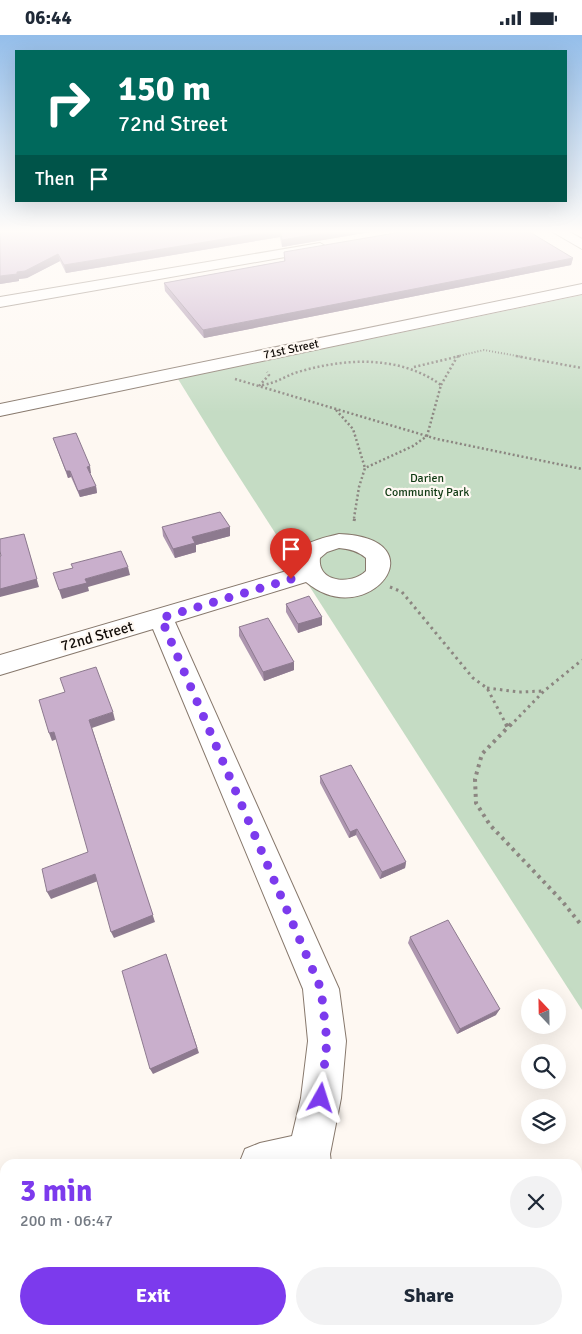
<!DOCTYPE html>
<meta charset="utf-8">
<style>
:root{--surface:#fff;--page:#f2f2f3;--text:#1f2937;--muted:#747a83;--accent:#7c3aed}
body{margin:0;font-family:Signika,sans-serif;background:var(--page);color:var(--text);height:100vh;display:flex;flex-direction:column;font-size:19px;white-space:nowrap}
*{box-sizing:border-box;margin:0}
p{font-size:16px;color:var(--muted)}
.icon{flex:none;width:28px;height:28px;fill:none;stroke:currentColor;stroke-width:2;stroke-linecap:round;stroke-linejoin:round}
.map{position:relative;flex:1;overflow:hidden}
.details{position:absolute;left:0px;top:1124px;width:582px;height:176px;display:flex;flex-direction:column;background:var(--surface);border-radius:15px 15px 0 0;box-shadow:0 5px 20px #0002}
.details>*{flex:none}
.top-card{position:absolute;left:15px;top:15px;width:552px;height:152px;border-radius:0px;box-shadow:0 5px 20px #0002;background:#00695c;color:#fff;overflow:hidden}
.needle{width:32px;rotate:338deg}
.buttons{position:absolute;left:521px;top:954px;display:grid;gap:10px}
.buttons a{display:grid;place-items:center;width:45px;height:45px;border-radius:50%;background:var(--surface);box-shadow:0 5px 20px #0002;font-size:25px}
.pin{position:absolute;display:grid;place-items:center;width:42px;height:42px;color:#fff;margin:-51px -21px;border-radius:50% 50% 50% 0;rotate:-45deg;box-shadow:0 0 5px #0007}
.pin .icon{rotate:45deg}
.me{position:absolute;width:55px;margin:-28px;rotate:6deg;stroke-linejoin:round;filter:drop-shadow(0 0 4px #0008)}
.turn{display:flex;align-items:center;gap:18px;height:105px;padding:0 20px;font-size:22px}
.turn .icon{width:65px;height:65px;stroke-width:2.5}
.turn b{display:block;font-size:35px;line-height:42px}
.then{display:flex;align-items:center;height:48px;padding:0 20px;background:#0003;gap:10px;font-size:19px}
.round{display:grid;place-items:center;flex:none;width:52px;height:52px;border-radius:26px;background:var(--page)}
.headline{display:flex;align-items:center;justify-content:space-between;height:85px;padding:0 20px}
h1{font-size:30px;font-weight:700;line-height:38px;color:var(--accent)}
.cta{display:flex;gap:10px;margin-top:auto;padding:10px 20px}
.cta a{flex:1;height:58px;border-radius:30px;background:var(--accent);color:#fff;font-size:20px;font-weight:700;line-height:58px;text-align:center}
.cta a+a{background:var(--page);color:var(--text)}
.status{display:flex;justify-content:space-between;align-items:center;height:35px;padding:0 25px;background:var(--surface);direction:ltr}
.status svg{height:14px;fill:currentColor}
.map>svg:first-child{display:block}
</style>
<div class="status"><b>06:44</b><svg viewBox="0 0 49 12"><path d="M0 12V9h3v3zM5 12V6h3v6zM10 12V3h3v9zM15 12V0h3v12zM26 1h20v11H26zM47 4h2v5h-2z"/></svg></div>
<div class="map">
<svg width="582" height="1299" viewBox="0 0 582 1299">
<rect width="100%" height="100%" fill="#fef8f2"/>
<path fill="#c5dcc4" d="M582 260V975L225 420 178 344Z"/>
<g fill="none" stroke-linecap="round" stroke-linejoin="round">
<defs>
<path id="minor" d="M551 196H568L582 204V214Z
M320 208 327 212 325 215 0 272V262Z
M582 249V259L0 381V369Z
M339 499C442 503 368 599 306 547L175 587 339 954 346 1006 341 1063 330 1119 331 1129H239L245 1114 260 1108 292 1101 301 1063 308 1006 303 954 153 594 0 640V620L297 533C287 509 324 503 339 499ZM339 513C350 514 358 516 366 523V536C352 550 317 548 320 523L327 517Z
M22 1295H71L69 1299H20Z
M333 1295H381L382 1299H334Z"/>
</defs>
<use href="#minor" stroke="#87786c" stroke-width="2"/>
<path stroke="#8c8681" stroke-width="2" stroke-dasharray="1 2" stroke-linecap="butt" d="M454 322 484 315 523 322"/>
<path stroke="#8c8681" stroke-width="2.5" stroke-dasharray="2 2.5" stroke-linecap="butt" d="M516 321 582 333
M414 332 460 321
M235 344 437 404 582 434
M262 350C277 348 285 341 298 337 345 323 400 320 441 350L427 401 413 411 365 433 359 452 354 483
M441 350 457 322
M259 351 269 340 267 337
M336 375 353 394 365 433"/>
<path stroke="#8c8681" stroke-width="3" stroke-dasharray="2.5 4" stroke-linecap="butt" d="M354 486 355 482
M390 552 402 557 473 643 487 653 507 691
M487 653 519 657 544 656
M510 691 544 656 582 625"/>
<path stroke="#8c8681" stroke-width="4" stroke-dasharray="3 4.5" stroke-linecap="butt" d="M506 689 508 693
M511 689 482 719 475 744 476 768 490 790 562 866 582 891"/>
<use href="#minor" fill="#fff" fill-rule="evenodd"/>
</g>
<path fill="#ad96af" d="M30 196H376L282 212 280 202 66 238 60 226 27 243 19 244V246L0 249 20 198Z
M284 217 573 223 571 230 204 303 165 256 164 248 284 226Z
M53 403 91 438H90L96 451 97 458 80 462 71 442 68 443Z
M162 492 230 501 196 510V517L175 523 163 501Z
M286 569 322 582V590L298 598 286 577Z
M239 592 294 635 264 646 239 601Z
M320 741 406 827 405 833 380 844 356 800 349 803 320 748Z
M410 902 496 980 457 999 408 908Z
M478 1295H520L514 1299H480Z"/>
<path fill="#8d7a8f" d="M273 196H280V202L66 238 64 230Z
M335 196H376L282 212V205Z
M58 219 60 226 27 243 19 244V246L0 249V241L17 237Z
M573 223 571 230 204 303 203 295Z
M90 431 91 438H89L87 432Z
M66 436H70L71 442 68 443Z
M96 451 97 458 80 462 78 456Z
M230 492V501L196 510V517L175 523 173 514 192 502Z
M24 499 39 552 0 562V554Z
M128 532 130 540 88 552 89 556 62 564 59 555 85 544Z
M322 582V590L298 598V589Z
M294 627V635L264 646 263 637Z
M113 677 115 685 92 693 155 887 114 903 111 897 89 685Z
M54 697 57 704 52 706 49 698Z
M357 794 356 800 349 803 350 797Z
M406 827 405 833 380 844 382 837Z
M95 839 98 846 51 864 47 857Z
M166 919 199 1018 153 1039 150 1034Z
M500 974 496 980 457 999 460 994Z"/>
<path fill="#c9afcc" stroke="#8d7a8f" d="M0 196H19L20 198 30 196H273L64 230 58 219 25 236 17 237V239L0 241Z
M280 196H335L282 205Z
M407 196H528L573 223 203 295 164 248 285 226 284 217Z
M76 398 90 431 87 432 96 451 78 456 70 436H66L53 403Z
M220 477 230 492 192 502 195 508 173 514 162 492Z
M24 499 37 544 0 554V521H1L0 516V504Z
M121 516 128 532 85 544 87 548 59 555 53 538 73 533 71 529Z
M309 561 322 582 298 589 286 569Z
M268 583 294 627 263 637 239 592Z
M96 632 113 677 89 685 153 880 111 897 95 839 47 857 42 834 88 817 54 697 49 698 39 665 65 657 60 643Z
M351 730 406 827 382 837 357 794 350 797 320 741Z
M448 885 500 974 460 994 410 902Z
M166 919 197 1013 150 1034 122 936Z
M482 1295H520L514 1299H484Z"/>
<linearGradient id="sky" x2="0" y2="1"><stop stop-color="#94beea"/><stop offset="0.52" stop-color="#fffcf9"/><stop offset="1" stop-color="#fffcf9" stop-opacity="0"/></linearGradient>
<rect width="582" height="378" fill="url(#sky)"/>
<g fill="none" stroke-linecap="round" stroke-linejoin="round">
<path stroke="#7c3aed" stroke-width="9" stroke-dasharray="0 16.2" d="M291 544 161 583 321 954 327 1006 321 1063"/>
</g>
<g text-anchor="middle" stroke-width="4.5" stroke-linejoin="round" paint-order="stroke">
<g font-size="12" fill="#120d09" stroke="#fef8f2">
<text transform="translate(291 314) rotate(-12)" y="4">71st Street</text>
</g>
<g font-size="12" fill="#103a13" stroke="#fef8f2">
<text x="427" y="447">Darien<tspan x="427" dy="14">Community Park</tspan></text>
</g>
<g font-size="15" fill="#120d09" stroke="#fef8f2">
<text transform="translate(97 601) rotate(-16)" y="5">72nd Street</text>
</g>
</g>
</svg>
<div class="buttons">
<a><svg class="needle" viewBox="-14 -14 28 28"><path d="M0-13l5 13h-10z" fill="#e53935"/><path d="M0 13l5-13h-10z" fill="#747a83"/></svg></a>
<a><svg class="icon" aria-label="search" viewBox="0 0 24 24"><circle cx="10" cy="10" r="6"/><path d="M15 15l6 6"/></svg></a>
<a><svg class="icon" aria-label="layers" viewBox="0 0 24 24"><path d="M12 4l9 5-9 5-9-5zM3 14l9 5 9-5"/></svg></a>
</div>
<div class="pin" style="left:291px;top:544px;background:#d93025"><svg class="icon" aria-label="arrive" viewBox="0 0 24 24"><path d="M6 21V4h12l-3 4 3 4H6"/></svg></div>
<svg class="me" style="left:321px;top:1063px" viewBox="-20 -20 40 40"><path d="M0-17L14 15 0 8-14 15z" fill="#7c3aed" stroke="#fff" stroke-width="4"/></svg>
<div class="top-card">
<div class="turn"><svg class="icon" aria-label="right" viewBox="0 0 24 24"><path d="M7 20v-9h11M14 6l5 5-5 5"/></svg><div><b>150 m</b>72nd Street</div></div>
<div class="then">Then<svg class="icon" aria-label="arrive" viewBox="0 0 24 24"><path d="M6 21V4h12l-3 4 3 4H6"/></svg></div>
</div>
<section class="details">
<div class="headline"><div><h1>3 min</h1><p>200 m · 06:47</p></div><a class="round"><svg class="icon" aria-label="close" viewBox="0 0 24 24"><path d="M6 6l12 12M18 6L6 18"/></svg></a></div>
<div class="cta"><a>Exit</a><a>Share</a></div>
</section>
</div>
